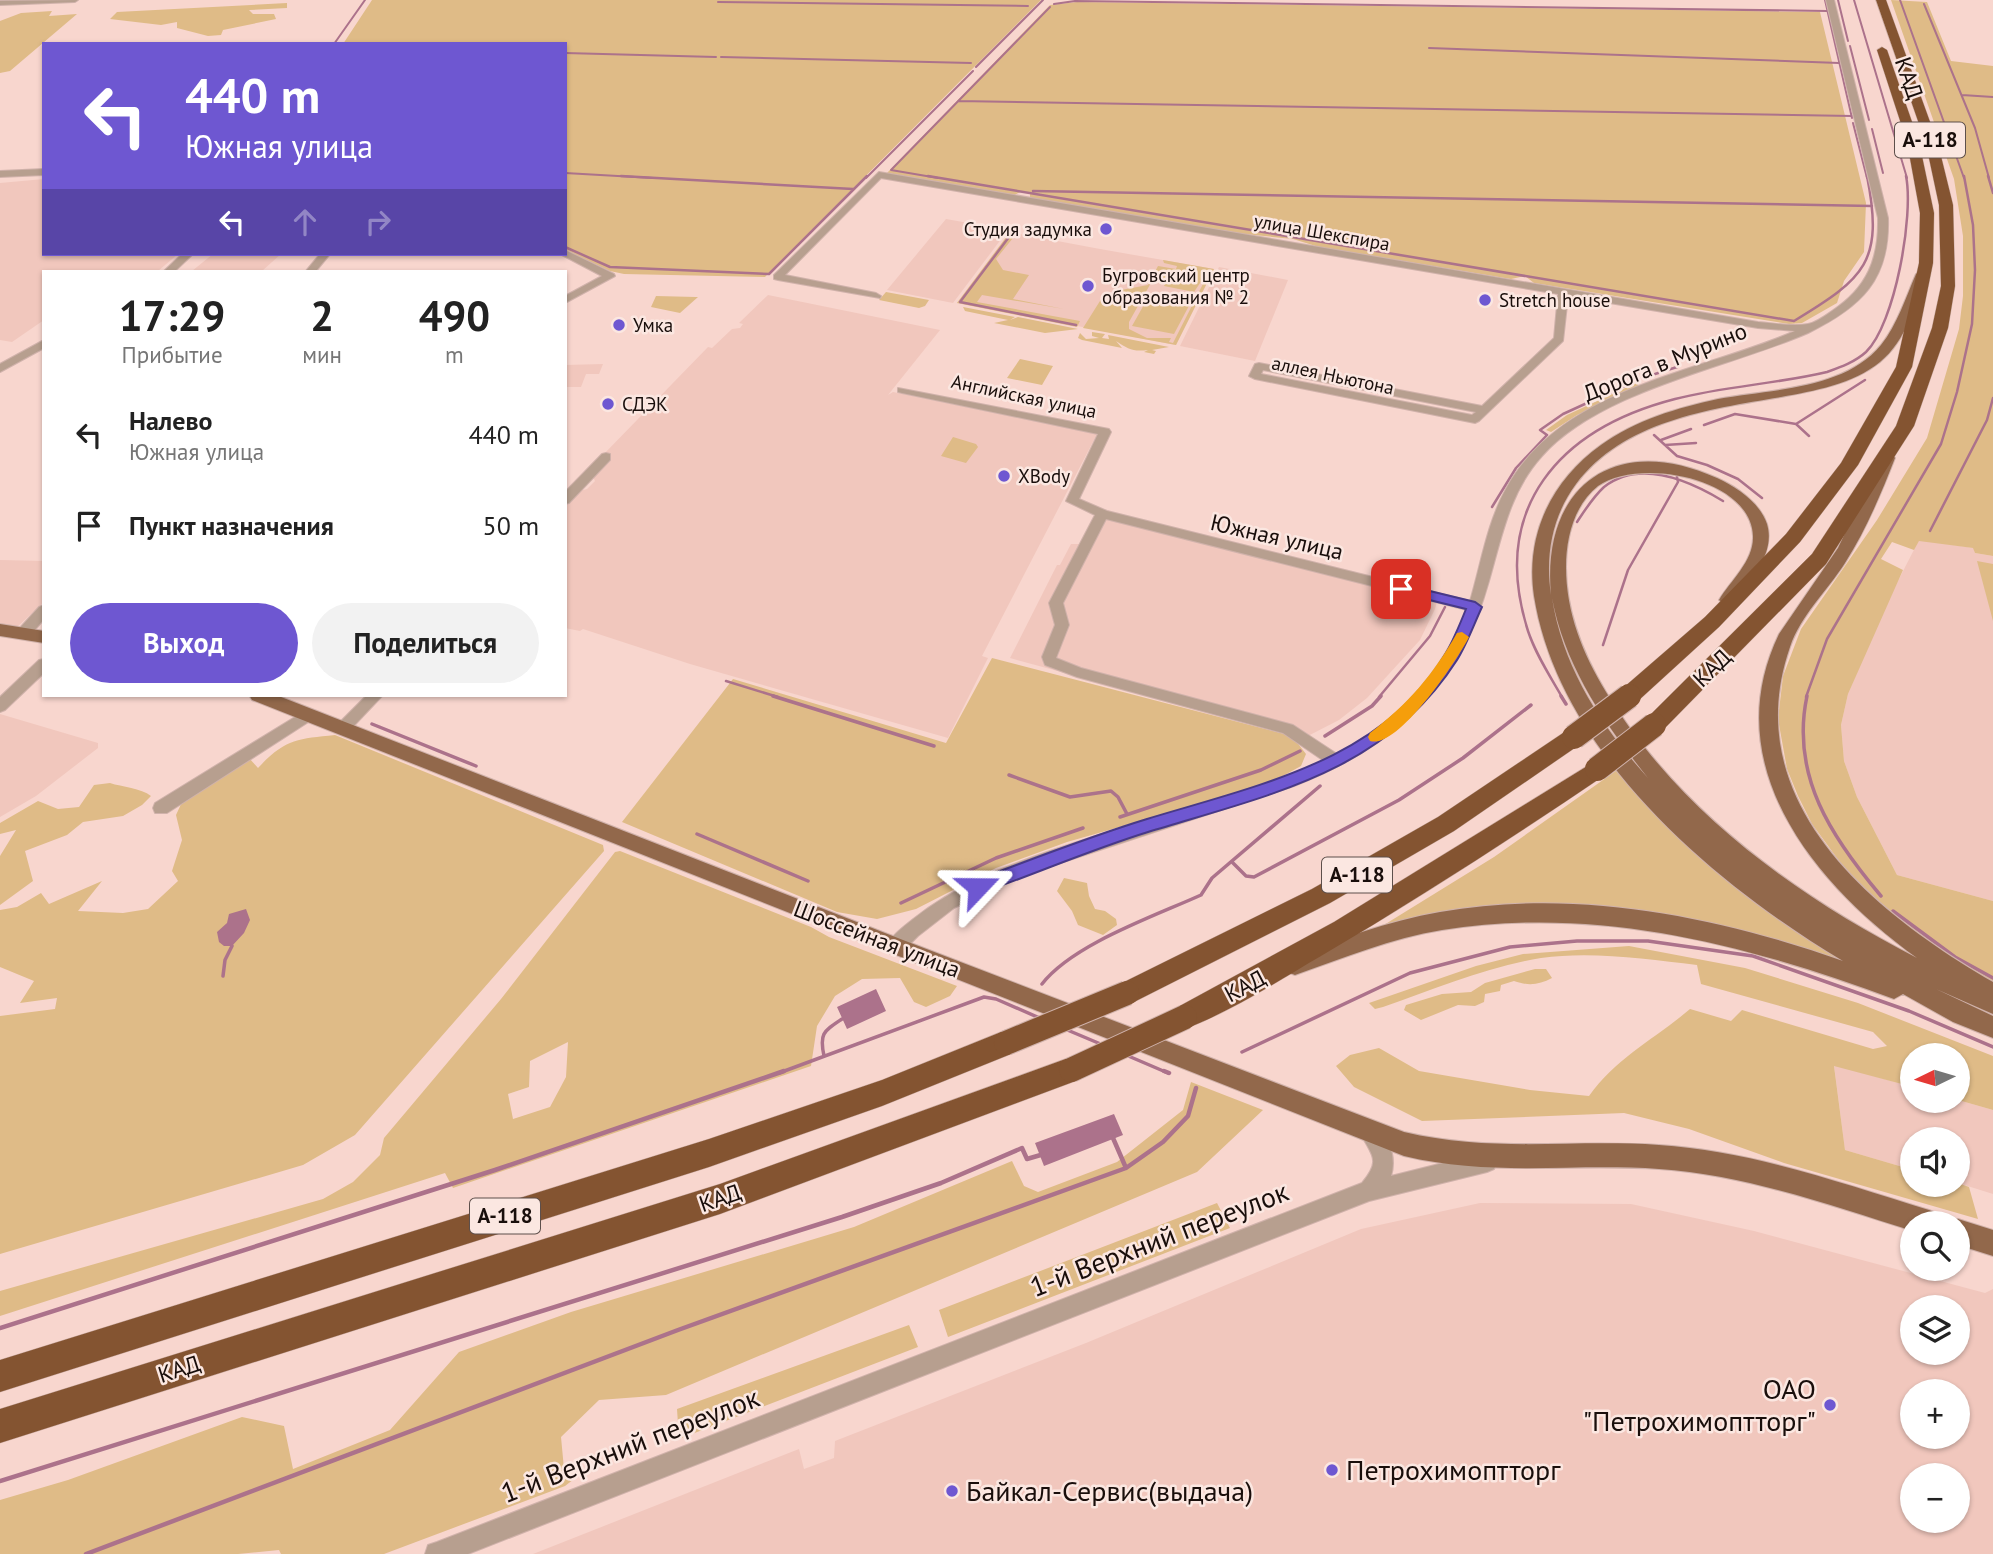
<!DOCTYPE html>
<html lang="ru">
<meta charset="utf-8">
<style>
:root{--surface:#fff;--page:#f2f2f2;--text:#222;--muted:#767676;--accent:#6e57d1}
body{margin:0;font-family:"PT Sans",sans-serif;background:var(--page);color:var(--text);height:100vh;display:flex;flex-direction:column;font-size:26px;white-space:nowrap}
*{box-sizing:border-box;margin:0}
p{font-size:23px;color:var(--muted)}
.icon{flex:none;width:38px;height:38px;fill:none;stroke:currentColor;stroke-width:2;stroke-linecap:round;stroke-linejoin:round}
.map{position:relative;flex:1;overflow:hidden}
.panel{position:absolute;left:42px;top:270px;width:525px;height:427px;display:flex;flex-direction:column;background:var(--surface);border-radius:0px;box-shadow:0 2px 5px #0004}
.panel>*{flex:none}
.top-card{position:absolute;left:42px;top:42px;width:525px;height:214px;border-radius:0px;box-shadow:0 2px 5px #0004;background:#6e57d1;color:#fff;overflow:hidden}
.needle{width:46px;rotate:265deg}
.controls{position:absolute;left:1900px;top:1043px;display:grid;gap:14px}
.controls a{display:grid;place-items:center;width:70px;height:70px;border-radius:50%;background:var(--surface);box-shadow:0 2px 5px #0004;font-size:35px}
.pin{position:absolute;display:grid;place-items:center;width:60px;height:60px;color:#fff;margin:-30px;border-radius:14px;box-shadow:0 4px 10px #0006}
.me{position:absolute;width:77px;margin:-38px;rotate:67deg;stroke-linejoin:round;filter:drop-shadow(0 0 5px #0008)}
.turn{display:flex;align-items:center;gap:24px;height:147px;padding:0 28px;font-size:32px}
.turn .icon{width:91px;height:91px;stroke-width:2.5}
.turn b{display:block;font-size:49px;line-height:60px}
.lanes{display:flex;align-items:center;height:66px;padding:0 28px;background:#0003;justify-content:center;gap:35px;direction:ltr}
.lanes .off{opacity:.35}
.eta{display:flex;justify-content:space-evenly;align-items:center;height:119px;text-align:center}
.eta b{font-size:42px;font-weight:800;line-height:49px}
.button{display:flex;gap:14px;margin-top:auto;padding:14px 28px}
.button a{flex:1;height:80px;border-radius:42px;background:var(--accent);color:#fff;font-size:28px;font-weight:800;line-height:80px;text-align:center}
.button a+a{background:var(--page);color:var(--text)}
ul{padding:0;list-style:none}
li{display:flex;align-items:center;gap:21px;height:91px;padding:0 28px}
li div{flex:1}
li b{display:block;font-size:26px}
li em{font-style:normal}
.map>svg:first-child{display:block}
</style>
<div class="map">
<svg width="1993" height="1554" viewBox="0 0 1993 1554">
<rect width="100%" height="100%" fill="#f8d6ce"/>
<path fill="#f1c7bd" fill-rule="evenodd" d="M44 179V254H178L158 271H44V320L12 342 0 340V183Z
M946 219 1008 230 953 303 887 290Z
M1010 232 1100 249 1214 269 1176 345 957 303Z
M213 254H281L262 271H192Z
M1219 267 1288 280 1255 361 1180 346Z
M768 295 940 330 888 395 893 392 1097 434 982 656 988 658 948 738 690 664 583 629 580 631 565 628V506L579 491 587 489 595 481 593 477 610 458 602 456 708 347 712 348 732 329 740 328 743 324 739 323Z
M603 364 599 374H586L581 387H565V365Z
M1098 508 1198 536 1439 594 1435 609 1420 640 1367 698 1339 720 1304 738 1010 658 1057 565H1060L1071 544H1081Z
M1919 540 1974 548 1975 553 1993 556V901L1897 875 1857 797 1844 761 1841 725 1848 694 1882 612Z
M0 560 44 561V602L15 629 0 626Z
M0 714 98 743V748L36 796 0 817Z
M1834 1065 1913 1087V1101L1958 1100 1993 1110V1194L1958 1183V1139H1913V1170L1845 1150Z
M1480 1203 1631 1204 1754 1231 1985 1293 1993 1289V1554H533L799 1449 804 1469 834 1458 835 1441 1086 1343 1361 1229ZM1913 1307H1958V1353H1913ZM1913 1391H1958V1437H1913ZM1913 1475H1958V1521H1913Z"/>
<path fill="#dfbb87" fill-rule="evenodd" d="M372 0H1041L765 277 624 274 610 271 565 250V44H343Z
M1891 0 1927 2 1951 61 1993 66V556L1975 553 1973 548 1919 541 1914 550 1892 542 1881 559 1903 570 1848 694 1841 725 1844 761 1857 797 1897 875 1993 901V985L1902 924 1848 873 1812 824 1798 796 1787 769 1778 719 1783 676 1801 629 1877 520 1927 438 1959 329 1963 296V236L1954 179Z
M1077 2 1820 12 1866 203 1864 252 1844 281 1837 303 1802 323 1789 324 1534 283 1525 276 1511 279 1319 247 1293 239 1244 234 1035 199 1030 197V193L1023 191 1014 195 887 173 1050 5Z
M287 3V8L249 10 253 14H274L276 19 223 30 221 35 208 36 177 28V22L161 25 110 19 117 12Z
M52 11 49 16 77 14 10 71 0 73V21L21 13Z
M1010 232 1017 233 996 259 1003 270 1029 275 1013 299 1064 309 982 295 977 302 1080 321 1077 327 957 303Z
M1163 260 1214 269 1176 345 1083 328 1105 293 1117 295 1121 290 1148 285 1150 280 1152 281 1129 322V329L1147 338H1171L1169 342 1173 343 1205 280H1202L1194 292 1164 286 1166 282 1151 279 1158 266 1176 269 1177 266 1164 263Z
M886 292 929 300 925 306 919 308 879 300Z
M1150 294 1191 302 1174 334 1132 326Z
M656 296 696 297H698L680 313 651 307Z
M963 307 1015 317 1010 320 1018 317 1078 329 1045 333 994 323 1008 320 965 311Z
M1092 332 1105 334 1102 338 1109 339 1108 335 1169 347 1152 350 1156 351 1154 354 1144 352 1148 350C1133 352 1128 349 1116 341L1122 348 1082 340 1078 338 1080 333 1086 339 1099 338 1092 336Z
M1020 359 1053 366 1042 385 1007 378Z
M1636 383 1641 387 1577 415 1551 432 1546 430 1567 415Z
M953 437 976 444 978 447 966 463 941 456Z
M1977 561 1993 564V621Z
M992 658 1292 736 1306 754 1301 766 1281 777 1225 797 1067 842 996 868 916 909 877 919 837 912 622 822 733 679 946 743Z
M335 735 603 845 604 851 355 1135 303 1165 0 1254V1016L55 1009 57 998 20 1003 34 981 0 967V910L17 907 41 893 49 904 102 881 78 911 123 913 148 909 178 881 172 871 182 840 176 815 182 802 249 758 258 768C285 739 297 739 335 735Z
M1620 768 1865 969 1637 913 1379 928 1494 857Z
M110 783C122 787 141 788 151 796L142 805 123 816 83 822 67 835 25 851 33 881 0 905V856L16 830 0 834V823L38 801 58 809 79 807 94 785Z
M620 851 811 927 829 937 957 986 950 996 926 1007 914 1002 900 978 862 979 835 996 817 1026 811 1066 453 1188 445 1173 0 1316V1291L323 1199 353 1182 380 1155 384 1138 501 999 615 852ZM568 1042 566 1077 550 1107 513 1119 508 1094 529 1087 530 1061Z
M1064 878 1087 883 1089 896 1095 909 1105 911 1116 919 1117 925 1103 935 1078 925 1072 911 1057 891Z
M1629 946 1745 968 1858 1003 1993 1056V1110L1958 1100V1055H1913V1087L1834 1066 1845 1150 1913 1170V1185L1958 1183 1969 1187 1978 1219 1784 1163 1689 1129 1624 1113 1422 1121 1354 1087 1336 1066 1350 1055 1379 1048 1419 1071 1530 1090 1589 1096C1617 1057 1655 1039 1690 1009L1731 1021 1742 1010 1873 1049 1887 1046 1873 1032 1701 984 1697 965C1647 959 1591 951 1541 958 1487 967 1435 989 1383 1007L1375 1009 1369 1003 1476 966 1523 954Z
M1535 969H1546L1552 978C1539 985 1528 986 1514 981L1501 985 1500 991 1485 994 1484 1002 1475 1006 1458 1005 1421 1020 1404 1010 1406 1005 1442 994 1471 992 1485 983Z
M1191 1082 1263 1110 1197 1172 666 1395 599 1400 561 1437 564 1469H576L578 1476 565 1486 384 1554H281L279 1550 238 1554H0V1500L68 1480 242 1417 284 1426 293 1469 390 1430 459 1352 571 1312 854 1227 1012 1161 1024 1186 1038 1192 1117 1162 1183 1110Z
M1217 1203 1230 1228 948 1337 939 1310Z
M909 1325 918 1347 679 1439 677 1409Z"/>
<path fill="#ac728b" d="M246 909 250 920 244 933 232 946H224L219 942 217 932 227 923 229 914Z
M876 989 886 1011 847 1029 837 1007Z
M1114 1114 1123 1135 1044 1166 1035 1143Z"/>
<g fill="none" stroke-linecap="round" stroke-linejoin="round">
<path stroke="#ac728b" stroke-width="2" d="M1825 0 1852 118
M1838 0 1848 41
M1854 0 1907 178
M1900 0 1964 178
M718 2 1028 6
M1054 4 1075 1 1827 11
M1924 4 1975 128 1989 178
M334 44 365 0
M1850 46 1869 120
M1429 48 1839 63
M565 53 716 57
M721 57 971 63
M976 67 1043 0
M1962 95 1993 97
M958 101 1852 116
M1853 123 1867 178
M1872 129 1883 173
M565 173 653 178
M866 178 973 71
M938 178 891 170 1050 7"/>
<path stroke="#ac728b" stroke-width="2.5" d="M621 176 853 189
M928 176 1794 321C1865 278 1884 262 1867 176
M1988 176 1993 193
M1033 191 1872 206
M1012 233 960 302 1076 325
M565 247 610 267 769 274 867 176
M1655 374 1677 367
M1796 424 1865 380
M1704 425 1735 414 1796 424 1809 436
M1654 435 1677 456 1707 465 1738 479 1762 498
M1661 440 1691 429
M1665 445 1696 443
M1492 507 1516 468 1547 435 1540 430 1563 414 1633 382
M1577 522C1585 510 1593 497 1604 487 1640 459 1690 481 1723 501
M1930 531 1987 420 1993 398
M1603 645 1628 570 1678 482 1677 477
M726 681 778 697
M1379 697 1430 636 1445 607
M1562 697C1550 676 1536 655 1528 631 1489 508 1559 429 1675 399 1725 386 1777 384 1827 372 1841 367 1855 362 1866 352 1895 324 1914 215 1906 176
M1806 697 1827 639 1941 444 1957 392 1972 324 1975 270 1973 225 1964 176"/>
<path stroke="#ac728b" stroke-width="3.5" d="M773 696 934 746
M1561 696 1566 704
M1807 696C1790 776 1832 838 1881 896
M372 724 476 766
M1325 736 1372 706 1381 696
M1009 775 1070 797 1111 791 1118 797 1127 814
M1120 817 1261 770 1300 751
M697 834 808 881
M1233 863 1246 876 1254 877 1399 800 1463 758 1531 705
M901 903 996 858 1083 828
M1893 911 1955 957 1993 978
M223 976 225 960 232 946
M1042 984C1073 944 1155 916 1201 895L1212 878 1320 786
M1065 1029 1103 1045
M1242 1052 1410 973 1510 947 1577 941H1648L1753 956 1909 1011 1993 1047
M1126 1055 1168 1073
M824 1056C819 1033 824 1031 842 1019
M779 1073 984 997 996 999 1042 1019"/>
<path stroke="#ac728b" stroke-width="4.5" d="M1164 1071 1169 1073
M1113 1138 1126 1168
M0 1328 495 1170 784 1071
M0 1481 842 1217 941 1183 1022 1148 1027 1159 1044 1154
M86 1554 678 1330 1126 1168 1163 1142 1188 1116 1196 1088"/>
<defs>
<path id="minor" d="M78 0 75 2 0 5V1Z
M1826 0H1834L1888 218C1890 280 1861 307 1808 333 1728 368 1601 390 1542 456 1510 491 1502 536 1489 581 1460 686 1394 747 1294 786L1015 878 954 908 918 936 901 953 895 955 889 953 886 947C891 936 902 928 912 920 957 884 1010 864 1065 846 1151 817 1241 797 1324 761L1283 733 1077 677 1045 665 1042 657 1055 625 1049 603 1095 515 1066 501 1098 434 902 393 898 392V388L1109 429 1111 432 1079 499 1107 511 1470 601C1481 564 1487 523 1506 489 1561 387 1698 373 1795 331L1758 328 1568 296 1563 341 1479 421 1475 423 1255 379 1249 376 1255 364 1259 363 1482 406 1554 338 1558 294 881 178 785 275 876 293 881 296 880 298 778 280 774 279V275L879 172 1758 322C1774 323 1792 327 1808 324 1815 323 1825 316 1832 311 1867 288 1879 259 1878 218ZM1263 370 1476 412 1472 415 1261 374ZM1106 519 1467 610C1442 672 1397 723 1337 754L1293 725 1081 668 1056 658 1069 625 1063 603Z
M44 169V175L0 177V171Z
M565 250 614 274 615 276 565 303V296L602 276 562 255 565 254Z
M182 254H193L175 271H164Z
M320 254H330L316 271H306Z
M44 340V348L0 372V364Z
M606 453 610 454V460L569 503 565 504V492L602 454Z
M44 605V619L28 638H18L16 634 18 630 39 607Z
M44 659V673L5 710 0 712V697L39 660Z
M367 695H383L347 733H337L334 729 337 725Z
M308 709 316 715 313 719 167 813H155L153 808 155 803Z
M1369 1120C1388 1128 1397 1157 1391 1176L1487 1152 1494 1155 1497 1162 1494 1169 1487 1172 1369 1201 468 1554H425L428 1545 437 1542 1362 1183C1383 1158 1370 1155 1359 1130L1362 1123Z"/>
<path id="major" d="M1922 270 1928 274C1916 303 1906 341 1880 362 1853 384 1814 391 1781 397 1709 409 1623 421 1576 484 1552 516 1545 556 1551 595 1541 485 1616 432 1717 478 1737 487 1760 503 1767 524 1772 541 1766 556 1757 570 1750 581 1740 602 1727 606L1719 600C1731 580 1754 561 1753 536 1751 478 1639 457 1598 486 1574 505 1566 538 1566 567 1566 613 1583 654 1606 692 1678 811 1795 895 1917 958 1814 884 1716 765 1779 634L1838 548 1881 458 1883 455H1893L1895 458C1881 494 1866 530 1845 563 1827 591 1801 615 1790 647 1736 802 1874 913 1993 982V1014L1936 989 1993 1016V1038L1953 1022 1903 994 1894 999C1748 945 1599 905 1442 930 1392 938 1343 958 1295 975L1287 972 1284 965 1287 958C1337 940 1388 921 1440 912 1576 888 1715 916 1843 961 1714 884 1559 753 1534 596 1525 535 1551 481 1601 445 1636 420 1677 408 1718 399 1771 389 1844 390 1881 345 1897 325 1906 297 1916 274ZM1552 598C1565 667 1605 724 1648 778 1601 726 1563 668 1552 598Z
M0 624 44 631V643L0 636Z
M249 695H276L903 940 1404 1132C1493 1153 1571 1139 1659 1145 1752 1151 1841 1183 1929 1210L1938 1214 1942 1223H1913V1231C1830 1205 1746 1175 1659 1169 1572 1163 1491 1177 1404 1156L252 700Z
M1958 1219 1993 1230V1256L1958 1245V1223H1949Z"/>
<path id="highway" d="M1876 0H1886L1938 144 1953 205 1955 286 1948 328 1914 426 1826 564 1662 731 1654 733 1646 731 1643 725 1646 719 1812 554 1896 426 1932 328 1941 286 1939 205 1926 144Z
M1882 47 1887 50 1919 142 1934 213 1933 263 1912 367 1858 465 1800 542 1719 627 1639 700 1631 702 1623 700 1620 694 1623 688 1705 617 1786 534 1841 463 1896 367 1919 263 1920 213 1907 142 1877 50Z
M1574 729 1582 731 1585 737 1582 743 1454 831 1330 903 1136 1001 1127 1005 1118 1001 1114 993 1118 985 1312 889 1438 817 1566 731Z
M1597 760 1605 763 1608 769 1605 775C1512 838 1418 899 1321 956 1278 981 1232 1011 1185 1029L1176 1026 1172 1017 1176 1008 1334 922Z
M1006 1030 1016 1034 1020 1043 1016 1052 882 1106 709 1167 0 1392V1360L709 1139 882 1080Z
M1071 1057 1081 1061 1085 1070 1081 1079 720 1214 0 1443V1409L720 1184Z"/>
</defs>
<use href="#minor" stroke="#d0b2ab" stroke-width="2"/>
<use href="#major" stroke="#d0b2ab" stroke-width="2"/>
<use href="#highway" stroke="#d0b2ab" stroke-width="1"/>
<use href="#minor" fill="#b79f8f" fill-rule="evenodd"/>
<use href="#major" fill="#92684b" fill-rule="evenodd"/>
<use href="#highway" fill="#845431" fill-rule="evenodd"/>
<defs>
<path id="highway-bridge-far1" d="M1627 697 1631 694"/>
<path id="highway-bridge" d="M1574 737 1629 696
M1597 769 1654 725
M1006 1043 1127 993
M1071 1070 1185 1017"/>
</defs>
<use href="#highway-bridge-far1" stroke="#d0b2ab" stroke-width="21" stroke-linecap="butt"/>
<use href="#highway-bridge" stroke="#d0b2ab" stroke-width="26" stroke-linecap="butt"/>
<use href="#highway-bridge-far1" stroke="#845431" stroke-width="19"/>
<use href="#highway-bridge" stroke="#845431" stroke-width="24"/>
</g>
<path fill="#6e57d1" stroke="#483988" stroke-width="2" d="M1401 584 1475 602 1482 607C1474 624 1467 644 1457 660 1385 773 1268 795 1148 832 1090 850 1035 874 978 894L971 892 969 887 971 882C1030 860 1088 837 1147 819 1255 786 1386 760 1446 653 1454 639 1460 624 1466 609L1397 592 1395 589Z"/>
<path fill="#f59e0b" d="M1462 632 1469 637C1458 659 1398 750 1370 741L1368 737 1370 733C1409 703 1432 676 1457 633Z"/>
<g fill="#6e57d1" stroke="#fbe7e1" stroke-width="2.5">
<circle cx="1106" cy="229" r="7"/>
<circle cx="1088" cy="286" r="7"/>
<circle cx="1485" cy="300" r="7"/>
<circle cx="619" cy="325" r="7"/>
<circle cx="608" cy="404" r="7"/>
<circle cx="1004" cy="476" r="7"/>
<circle cx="1830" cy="1405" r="7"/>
<circle cx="1332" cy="1470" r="7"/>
<circle cx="952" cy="1491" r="7"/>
</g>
<g text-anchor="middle" stroke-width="5" stroke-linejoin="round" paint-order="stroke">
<g font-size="19" fill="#190e0b" stroke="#fbe7e1" text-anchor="start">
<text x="1092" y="236" text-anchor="end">Студия задумка</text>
<text x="1102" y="282">Бугровский центр<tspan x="1102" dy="22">образования № 2</tspan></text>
<text x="1499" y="307">Stretch house</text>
<text x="633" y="332">Умка</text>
<text x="622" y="411">СДЭК</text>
<text x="1018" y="483">XBody</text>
</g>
<g font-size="19" fill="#190e0b" stroke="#fbe7e1">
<text transform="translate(1322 232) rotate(10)" y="7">улица Шекспира</text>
<text transform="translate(1333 375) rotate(12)" y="7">аллея Ньютона</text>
<text transform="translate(1024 396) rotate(12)" y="7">Английская улица</text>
</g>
<g fill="#fbe7e1" stroke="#5d4f4b" stroke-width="2">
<rect x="1895" y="122.5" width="70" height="35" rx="5"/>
<rect x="1322" y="857.5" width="70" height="35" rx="5"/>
<rect x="470" y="1198.5" width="70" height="35" rx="5"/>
</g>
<g font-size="21" font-weight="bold" fill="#190e0b">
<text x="1930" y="147">А-118</text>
<text x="1357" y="882">А-118</text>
<text x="505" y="1223">А-118</text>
</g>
<g font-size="23" fill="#190e0b" stroke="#fbe7e1">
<text transform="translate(1909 78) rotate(71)" y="8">КАД</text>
<text transform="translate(1665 362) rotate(-22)" y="8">Дорога в Мурино</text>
<text transform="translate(1277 537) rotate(13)" y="8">Южная улица</text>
<text transform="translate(1712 668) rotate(-44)" y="8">КАД</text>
<text transform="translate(877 939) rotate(21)" y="8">Шоссейная улица</text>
<text transform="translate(1245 986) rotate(-28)" y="8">КАД</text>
<text transform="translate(720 1198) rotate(-19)" y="8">КАД</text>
<text transform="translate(179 1369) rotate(-18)" y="8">КАД</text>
</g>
<g font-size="28" fill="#190e0b" stroke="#fbe7e1">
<text transform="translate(1159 1239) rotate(-21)" y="10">1-й Верхний переулок</text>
<text transform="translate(630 1445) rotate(-21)" y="10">1-й Верхний переулок</text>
</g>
<g font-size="28" fill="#190e0b" stroke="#fbe7e1" text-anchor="start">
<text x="1816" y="1399" text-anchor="end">ОАО<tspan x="1816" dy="32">"Петрохимоптторг"</tspan></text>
<text x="1346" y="1480">Петрохимоптторг</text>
<text x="966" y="1501">Байкал-Сервис(выдача)</text>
</g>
</g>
</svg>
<div class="controls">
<a><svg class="needle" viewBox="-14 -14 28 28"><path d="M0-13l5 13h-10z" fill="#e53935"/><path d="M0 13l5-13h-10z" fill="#767676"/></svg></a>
<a><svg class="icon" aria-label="sound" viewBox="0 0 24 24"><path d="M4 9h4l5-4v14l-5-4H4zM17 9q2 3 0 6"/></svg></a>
<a><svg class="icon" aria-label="search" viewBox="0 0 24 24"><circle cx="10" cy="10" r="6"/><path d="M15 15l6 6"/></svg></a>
<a><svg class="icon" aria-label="layers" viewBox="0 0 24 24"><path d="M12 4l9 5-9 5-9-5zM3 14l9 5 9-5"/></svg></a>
<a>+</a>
<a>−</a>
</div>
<div class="pin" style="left:1401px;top:589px;background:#d93025"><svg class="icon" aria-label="arrive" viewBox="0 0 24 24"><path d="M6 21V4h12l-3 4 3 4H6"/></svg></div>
<svg class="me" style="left:978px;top:887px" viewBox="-20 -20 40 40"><path d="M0-17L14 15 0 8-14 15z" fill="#6e57d1" stroke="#fff" stroke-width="4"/></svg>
<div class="top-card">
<div class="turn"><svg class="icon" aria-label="left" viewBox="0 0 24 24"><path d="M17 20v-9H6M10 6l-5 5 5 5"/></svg><div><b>440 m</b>Южная улица</div></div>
<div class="lanes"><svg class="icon" aria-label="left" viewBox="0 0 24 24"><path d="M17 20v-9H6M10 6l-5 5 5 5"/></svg><svg class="icon off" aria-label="ahead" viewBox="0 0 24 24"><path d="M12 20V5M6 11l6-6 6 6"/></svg><svg class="icon off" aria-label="right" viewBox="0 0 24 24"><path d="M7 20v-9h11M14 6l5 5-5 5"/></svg></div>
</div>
<section class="panel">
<div class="eta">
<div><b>17:29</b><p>Прибытие</p></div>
<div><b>2</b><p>мин</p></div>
<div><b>490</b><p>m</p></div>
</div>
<ul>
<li><svg class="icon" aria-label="left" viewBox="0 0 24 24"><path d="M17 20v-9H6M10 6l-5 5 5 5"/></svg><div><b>Налево</b><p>Южная улица</p></div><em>440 m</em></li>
<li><svg class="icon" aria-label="arrive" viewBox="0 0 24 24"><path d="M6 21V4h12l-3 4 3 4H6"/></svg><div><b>Пункт назначения</b></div><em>50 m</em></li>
</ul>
<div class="button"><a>Выход</a><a>Поделиться</a></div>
</section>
</div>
